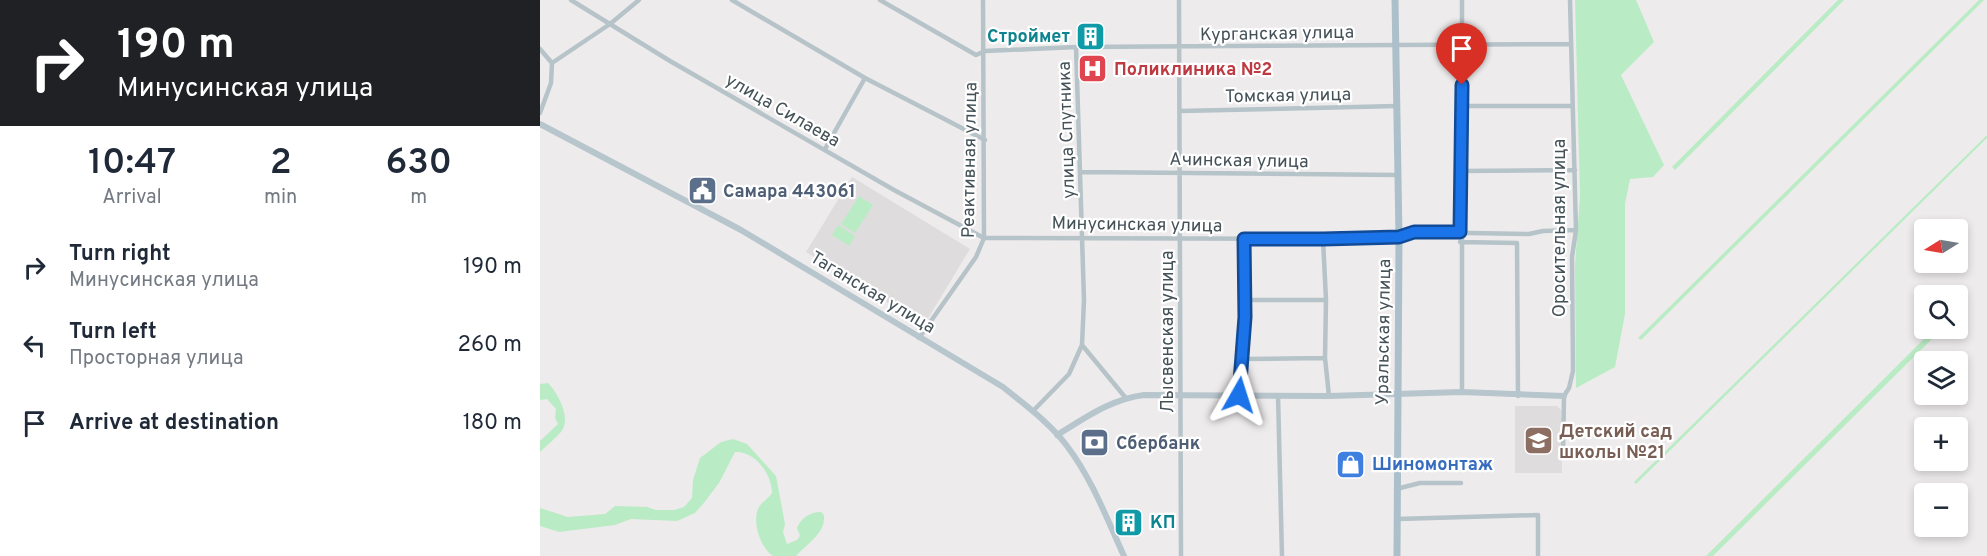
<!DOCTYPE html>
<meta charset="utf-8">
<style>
:root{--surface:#fff;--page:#f6f6f7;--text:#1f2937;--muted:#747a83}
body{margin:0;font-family:Overpass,sans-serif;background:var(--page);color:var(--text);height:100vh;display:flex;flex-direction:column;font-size:22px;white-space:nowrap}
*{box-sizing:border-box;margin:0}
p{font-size:20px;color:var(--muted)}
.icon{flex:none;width:33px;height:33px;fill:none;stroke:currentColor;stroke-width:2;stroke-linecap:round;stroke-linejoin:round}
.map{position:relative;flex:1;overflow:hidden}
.details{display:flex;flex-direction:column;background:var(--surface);width:540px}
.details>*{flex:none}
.hud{background:#202124;color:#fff;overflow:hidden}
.needle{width:39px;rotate:259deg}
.tools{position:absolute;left:1374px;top:219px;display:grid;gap:12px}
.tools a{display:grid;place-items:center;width:54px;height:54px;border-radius:6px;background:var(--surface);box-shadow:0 3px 9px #0003;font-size:30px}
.pin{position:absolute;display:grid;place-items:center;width:51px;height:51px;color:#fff;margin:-62px -26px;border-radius:50% 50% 50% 0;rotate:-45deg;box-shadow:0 0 6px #0007}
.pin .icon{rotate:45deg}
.me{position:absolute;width:66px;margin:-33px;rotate:6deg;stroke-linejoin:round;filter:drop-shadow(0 0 4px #0008)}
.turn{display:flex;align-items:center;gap:21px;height:126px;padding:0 18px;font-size:27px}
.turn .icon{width:78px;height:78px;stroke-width:2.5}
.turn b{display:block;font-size:42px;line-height:51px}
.eta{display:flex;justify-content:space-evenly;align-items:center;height:102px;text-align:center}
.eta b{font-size:36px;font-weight:600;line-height:42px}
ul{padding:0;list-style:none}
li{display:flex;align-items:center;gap:18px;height:78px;padding:0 18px}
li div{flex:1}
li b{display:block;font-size:22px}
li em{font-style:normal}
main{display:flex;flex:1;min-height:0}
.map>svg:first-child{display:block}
</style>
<main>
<section class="details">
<div class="hud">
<div class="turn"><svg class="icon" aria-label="right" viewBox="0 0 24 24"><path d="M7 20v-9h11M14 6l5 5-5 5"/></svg><div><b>190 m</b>Минусинская улица</div></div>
</div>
<div class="eta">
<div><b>10:47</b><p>Arrival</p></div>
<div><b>2</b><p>min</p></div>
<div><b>630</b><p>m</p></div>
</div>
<ul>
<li><svg class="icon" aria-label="right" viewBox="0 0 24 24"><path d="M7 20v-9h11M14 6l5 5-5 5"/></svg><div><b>Turn right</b><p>Минусинская улица</p></div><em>190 m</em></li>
<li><svg class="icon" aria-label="left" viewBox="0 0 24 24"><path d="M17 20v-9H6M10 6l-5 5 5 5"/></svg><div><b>Turn left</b><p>Просторная улица</p></div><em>260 m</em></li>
<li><svg class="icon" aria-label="arrive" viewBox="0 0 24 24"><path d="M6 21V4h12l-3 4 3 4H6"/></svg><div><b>Arrive at destination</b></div><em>180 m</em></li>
</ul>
</section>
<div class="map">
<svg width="1447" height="556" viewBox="0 0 1447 556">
<rect width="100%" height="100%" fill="#eeebec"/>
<path fill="#dfdcdd" d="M312 177 430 249 384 325 266 252Z
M975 406H1017L1021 410 1022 473H975Z"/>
<path fill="#b9ecc4" d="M1035 0H1096L1114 42 1081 75 1124 165 1113 177 1090 179 1085 204V314L1075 367 1036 388 1035 265 1040 196Z
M1298 0H1304L1135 170 1132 167Z
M1439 0H1444L1101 340 1098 338Z
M1447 135V138L1096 484 1094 482Z
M319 196 333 205 315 233 301 224Z
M298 225 315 236 309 246 292 235Z
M1394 329H1402L1173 556H1166Z
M8 383C18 393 32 419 21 432 15 439 7 445 0 452V441L18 424 15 418 16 409 7 399 0 400V384Z
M193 439 207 444 236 476 245 524 243 532 247 544 257 540 260 536 257 528C261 518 270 512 281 512L284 515C286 533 267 544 256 556H233C221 549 211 521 219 507 222 502 229 498 232 493 232 474 215 451 195 452L179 483 163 504 155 513 137 521 91 519 75 525 19 532 0 526V508L28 517 65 514 75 506 107 507 116 510H134L144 507 152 498 153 480 160 458 181 442Z"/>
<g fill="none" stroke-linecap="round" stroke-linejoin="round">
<path stroke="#b6c3c8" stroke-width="4.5" d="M31 0 130 61 354 190 444 238 783 239 859 237 874 232 989 234 1003 231 1036 230
M192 0 325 78 445 140
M340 0 436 55 445 51 536 47 1030 44
M639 0 641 556
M922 0V392
M0 49 12 63
M923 106H1032
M640 111 857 106
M0 113 11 83 12 63 70 24 99 0
M285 149 325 78
M921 171 1035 170
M541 172 858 175
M783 239 786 300 785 358 789 396
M920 242 977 243 978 396
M705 300H786
M379 338 436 257 444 238 443 0
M542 345 585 397
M702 359 785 358
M699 395 705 317 704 239
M738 395 742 556
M493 411 529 374 542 345 544 300 536 47
M1023 454 1024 396 1029 388 1033 371 1032 257 1036 230 1030 0
M856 489 880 483H921
M857 519 998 515V556"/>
<path stroke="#b7c5cd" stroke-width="6" d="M0 124 201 230 463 387C485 405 510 423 527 446 552 479 567 519 584 556
M517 435C545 418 571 399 604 395L789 396 922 392 1024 396"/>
<path stroke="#abc0ca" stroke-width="7" d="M855 0 859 237 857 556"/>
</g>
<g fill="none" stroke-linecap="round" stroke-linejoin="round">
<defs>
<path id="route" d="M699 395 705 317 704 239H783L859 237 874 232H920L922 85"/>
</defs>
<use href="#route" stroke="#114b97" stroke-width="15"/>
<use href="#route" stroke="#1a73e8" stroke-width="10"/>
</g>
<defs>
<symbol id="building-square" viewBox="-11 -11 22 22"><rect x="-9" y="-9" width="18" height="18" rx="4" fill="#0f9aa8" stroke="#fff"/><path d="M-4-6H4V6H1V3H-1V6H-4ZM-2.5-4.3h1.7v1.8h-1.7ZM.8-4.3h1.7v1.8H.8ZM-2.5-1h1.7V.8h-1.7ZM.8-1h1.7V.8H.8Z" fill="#fff"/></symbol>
<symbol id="hospital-square" viewBox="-11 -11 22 22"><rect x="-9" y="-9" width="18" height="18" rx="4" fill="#e0444e" stroke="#fff"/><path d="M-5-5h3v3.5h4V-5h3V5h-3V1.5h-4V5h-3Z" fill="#fff"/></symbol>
<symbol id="civic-square" viewBox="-11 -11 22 22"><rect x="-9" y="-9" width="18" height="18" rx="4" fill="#5c6f8a" stroke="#fff"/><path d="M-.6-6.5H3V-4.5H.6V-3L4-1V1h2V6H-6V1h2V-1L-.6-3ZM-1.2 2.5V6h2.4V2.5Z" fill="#fff"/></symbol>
<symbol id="school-square" viewBox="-11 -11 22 22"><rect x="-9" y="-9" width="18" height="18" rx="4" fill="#8d6e63" stroke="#fff"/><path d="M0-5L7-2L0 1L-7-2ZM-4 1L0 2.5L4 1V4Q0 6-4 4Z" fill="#fff"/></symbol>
<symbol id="bank-square" viewBox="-11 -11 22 22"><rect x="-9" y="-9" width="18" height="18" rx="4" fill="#5c6f8a" stroke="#fff"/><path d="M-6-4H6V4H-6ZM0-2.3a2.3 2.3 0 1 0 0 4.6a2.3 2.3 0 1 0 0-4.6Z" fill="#fff"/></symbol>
<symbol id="shop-square" viewBox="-11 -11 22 22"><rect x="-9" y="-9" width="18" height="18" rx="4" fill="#3f7fe0" stroke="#fff"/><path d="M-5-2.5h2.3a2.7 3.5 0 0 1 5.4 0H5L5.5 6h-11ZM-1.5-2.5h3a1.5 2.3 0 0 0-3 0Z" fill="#fff"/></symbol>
</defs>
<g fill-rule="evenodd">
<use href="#building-square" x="534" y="20" width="33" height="33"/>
<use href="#hospital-square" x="536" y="52" width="33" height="33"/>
<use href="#civic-square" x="146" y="174" width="33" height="33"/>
<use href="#school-square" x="982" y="424" width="33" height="33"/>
<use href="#bank-square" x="538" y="426" width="33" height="33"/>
<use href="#shop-square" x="794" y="448" width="33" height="33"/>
<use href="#building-square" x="572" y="506" width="33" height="33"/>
</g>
<g text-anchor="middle" stroke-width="4.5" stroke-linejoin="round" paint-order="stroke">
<g font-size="18" fill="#445258" stroke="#fff">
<text transform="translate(737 33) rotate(-1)" y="6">Курганская улица</text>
<text transform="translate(748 95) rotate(-1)" y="6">Томская улица</text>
<text transform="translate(243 110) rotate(30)" y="6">улица Силаева</text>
<text transform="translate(526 130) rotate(-92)" y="6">улица Спутника</text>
<text transform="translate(429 160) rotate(-89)" y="6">Реактивная улица</text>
<text transform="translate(699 160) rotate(1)" y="6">Ачинская улица</text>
<text transform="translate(597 224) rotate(1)" y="6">Минусинская улица</text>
<text transform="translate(1019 228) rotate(-90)" y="6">Оросительная улица</text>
<text transform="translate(333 292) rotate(31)" y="6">Таганская улица</text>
<text transform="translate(627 332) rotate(-90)" y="6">Лысвенская улица</text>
<text transform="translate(843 332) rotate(-89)" y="6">Уральская улица</text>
</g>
<g font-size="18" font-weight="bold" fill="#0d838f" stroke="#fff" text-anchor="end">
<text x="530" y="42">Строймет</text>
<text x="610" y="528" text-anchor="start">КП</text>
</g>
<g font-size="18" font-weight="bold" fill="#be3a42" stroke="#fff" text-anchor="start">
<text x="574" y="75">Поликлиника №2</text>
</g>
<g font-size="18" font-weight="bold" fill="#4e5e75" stroke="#fff" text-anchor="start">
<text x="183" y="197">Самара 443061</text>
<text x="576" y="449">Сбербанк</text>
</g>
<g font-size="18" font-weight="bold" fill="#785e54" stroke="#fff" text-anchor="start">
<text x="1019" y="437">Детский сад<tspan x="1019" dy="21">школы №21</tspan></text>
</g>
<g font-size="18" font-weight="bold" fill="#366cbe" stroke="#fff" text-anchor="start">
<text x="832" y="470">Шиномонтаж</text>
</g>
</g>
</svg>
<div class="tools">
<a><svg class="needle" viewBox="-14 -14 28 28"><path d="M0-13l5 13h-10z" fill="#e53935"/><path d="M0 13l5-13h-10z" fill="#747a83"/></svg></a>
<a><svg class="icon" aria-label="search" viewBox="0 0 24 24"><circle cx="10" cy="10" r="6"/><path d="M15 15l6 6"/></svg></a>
<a><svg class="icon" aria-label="layers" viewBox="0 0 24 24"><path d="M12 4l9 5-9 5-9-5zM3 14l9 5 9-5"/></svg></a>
<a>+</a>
<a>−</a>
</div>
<div class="pin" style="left:922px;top:85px;background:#d93025"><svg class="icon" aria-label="arrive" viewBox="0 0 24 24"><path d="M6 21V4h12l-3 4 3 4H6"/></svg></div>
<svg class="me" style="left:699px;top:395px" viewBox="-20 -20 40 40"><path d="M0-17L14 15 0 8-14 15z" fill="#1a73e8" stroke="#fff" stroke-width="4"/></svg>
</div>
</main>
